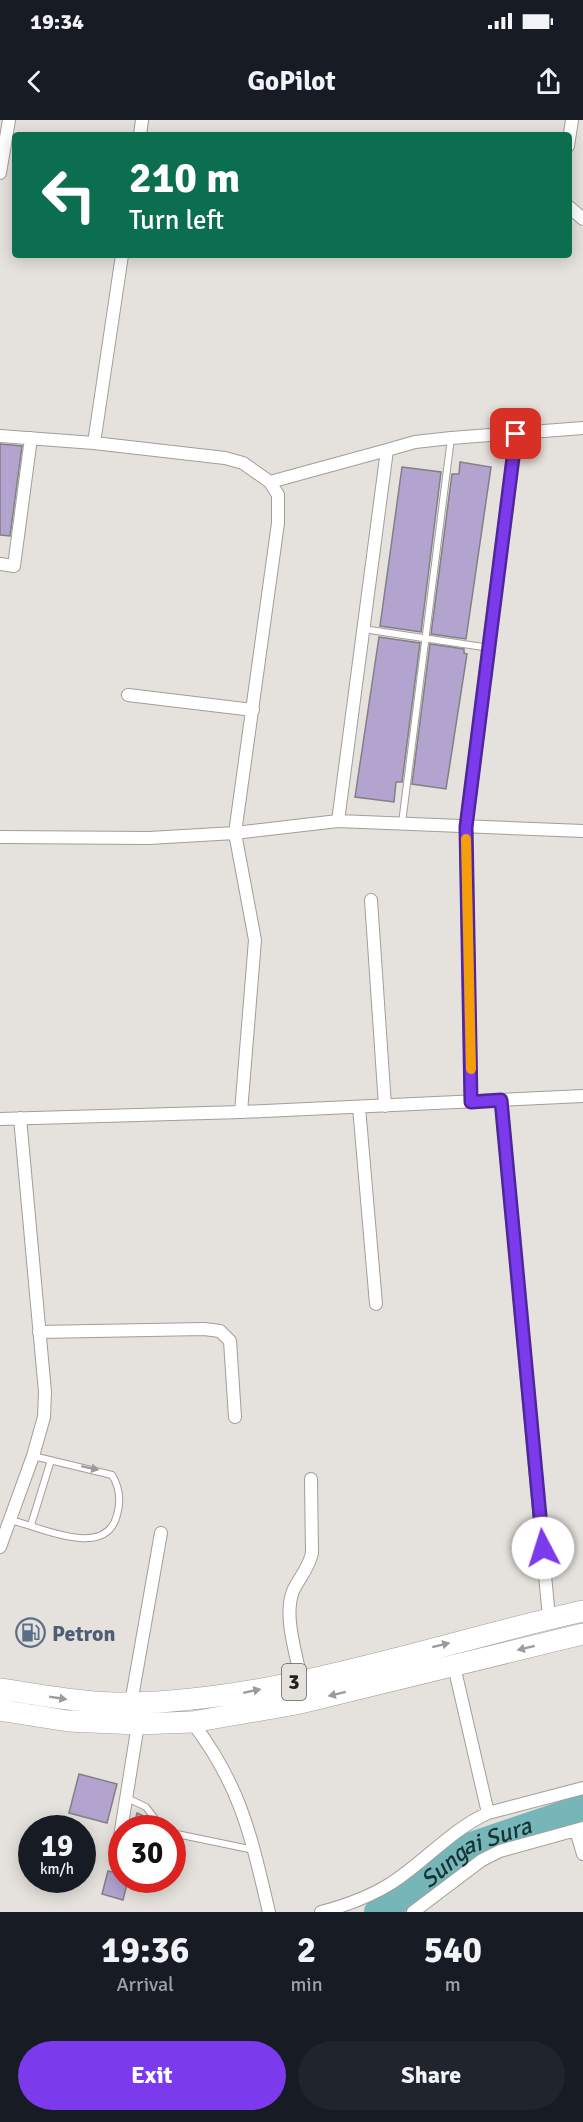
<!DOCTYPE html>
<style>
:root{--surface:#171b24;--page:#20242c;--text:#f1f3f6;--muted:#9ea1a6;--accent:#7c3aed}
body{margin:0;font-family:Signika,sans-serif;background:var(--page);color:var(--text);height:100vh;display:flex;flex-direction:column;font-size:22px;white-space:nowrap}
*{box-sizing:border-box;margin:0}
p{font-size:20px;color:var(--muted)}
.icon{flex:none;width:33px;height:33px;fill:none;stroke:currentColor;stroke-width:2;stroke-linecap:round;stroke-linejoin:round}
.map{position:relative;height:1792px;overflow:hidden}
.side{display:flex;flex-direction:column;background:var(--surface);flex:1}
.side>*{flex:none}
.banner{position:absolute;left:12px;top:12px;width:560px;height:126px;border-radius:6px;box-shadow:0 3px 15px #0003;background:#0b6e4f;color:#fff;overflow:hidden}
.speed{position:absolute;left:18px;top:1695px;display:flex;gap:12px;font-size:30px;font-weight:700;text-align:center}
.speed>*{display:grid;place-content:center;width:78px;height:78px;border-radius:50%;background:var(--surface);box-shadow:0 3px 15px #0003;line-height:1}
.speed small{font-size:15px;font-weight:400}
.speed .limit{border:9px solid #d22;background:#fff;color:#111}
.pin{position:absolute;display:grid;place-items:center;width:51px;height:51px;color:#fff;margin:-26px;border-radius:12px;box-shadow:0 3px 9px #0006}
.me{position:absolute;width:66px;margin:-33px;rotate:355deg;stroke-linejoin:round;filter:drop-shadow(0 0 4px #0008)}
.turn{display:flex;align-items:center;gap:21px;height:126px;padding:0 18px;font-size:27px}
.turn .icon{width:78px;height:78px;stroke-width:2.5}
.turn b{display:block;font-size:42px;line-height:51px}
.eta{display:flex;justify-content:space-evenly;align-items:center;height:102px;text-align:center}
.eta b{font-size:36px;font-weight:700;line-height:42px}
.cta{display:flex;gap:12px;margin-top:auto;padding:12px 18px}
.cta a{flex:1;height:69px;border-radius:36px;background:var(--accent);color:#fff;font-size:24px;font-weight:700;line-height:69px;text-align:center}
.cta a+a{background:var(--page);color:var(--text)}
.status{display:flex;justify-content:space-between;align-items:center;height:42px;padding:0 30px;background:var(--surface);direction:ltr}
.status svg{height:16px;fill:currentColor}
header{display:flex;justify-content:space-between;align-items:center;height:78px;padding:0 18px;background:var(--surface);font-size:27px;font-weight:700}
.map>svg:first-child{display:block}
</style>
<div class="status"><b>19:34</b><svg viewBox="0 0 49 12"><path d="M0 12V9h3v3zM5 12V6h3v6zM10 12V3h3v9zM15 12V0h3v12zM26 1h20v11H26zM47 4h2v5h-2z"/></svg></div>
<header><svg class="icon" aria-label="back" viewBox="0 0 24 24"><path d="M15 5l-7 7 7 7"/></svg>GoPilot<svg class="icon" aria-label="share" viewBox="0 0 24 24"><path d="M12 15V3M7 8l5-5 5 5M5 13v7h14v-7"/></svg></header>
<div class="map">
<svg width="583" height="1792" viewBox="0 0 583 1792">
<rect width="100%" height="100%" fill="#e5e1dc"/>
<g fill="none" stroke-linecap="round" stroke-linejoin="round">
<path stroke="#77b6b8" stroke-width="26" id="s1" d="M377 1792 412 1773 468 1726 583 1687"/>
</g>
<path fill="#b2a3cf" stroke="#828085" stroke-width="1.5" d="M0 324 22 326 10 416 0 415Z
M460 342 491 347 466 519 431 514 452 354H459Z
M402 347 441 352 421 512 380 506Z
M379 517 420 523 402 662H396L394 682 355 677Z
M430 524 464 529V533L467 534 446 669 412 664Z
M79 1654 117 1664 107 1703 69 1693Z
M137 1693 148 1698 145 1708H133Z
M108 1751 122 1754V1760H128L123 1780 102 1774Z"/>
<g fill="none" stroke-linecap="round" stroke-linejoin="round">
<defs>
<path id="service" d="M363 509 490 528
M402 703 451 318
M10 1400C41 1407 106 1440 117 1395 121 1381 120 1368 112 1355L33 1336
M31 1405 51 1340
M127 1678 146 1687 162 1708
M172 1713 254 1730"/>
<path id="minor" d="M140 15 142 0
M568 26 572 0
M0 53 9 0
M568 86 583 99
M0 316 94 323 225 338 243 343 270 362 278 375V403L235 713 255 820 241 992
M94 323 122 135
M270 362 387 330
M0 444 14 446 31 318
M128 575 253 590
M338 701 387 330 415 322 451 318 583 308
M0 717 149 718 235 713 338 701 583 711
M371 780 385 986
M501 980 549 1498
M471 982 466 707 516 314
M359 987 376 1184
M0 999 241 992 583 976
M39 1212 204 1209 220 1211 230 1221 235 1297
M0 1427 33 1336 44 1297 45 1272 20 998
M454 1546 488 1693
M301 1560C297 1535 283 1497 293 1471 299 1458 309 1448 312 1433L311 1359
M131 1583 161 1413
M192 1602C241 1666 251 1716 269 1792
M576 1710 583 1734
M116 1742 138 1604
M321 1792C344 1786 369 1777 390 1764 425 1742 449 1711 488 1693L583 1668
M413 1792 482 1740 500 1731 583 1708"/>
<path id="trunk" d="M0 1569C43 1575 87 1584 131 1583 281 1580 436 1524 583 1491
M0 1590 68 1601 138 1604 192 1602 296 1584 583 1514"/>
</defs>
<use href="#service" stroke="#a29e99" stroke-width="8"/>
<use href="#minor" stroke="#a29e99" stroke-width="14"/>
<use href="#trunk" stroke="#a29e99" stroke-width="22"/>
<use href="#service" stroke="#fff" stroke-width="6"/>
<use href="#minor" stroke="#fff" stroke-width="12"/>
<use href="#trunk" stroke="#fff" stroke-width="21"/>
</g>
<defs><path id="oneway-solid" d="M-6-.8H1V-3.2L6.5 0L1 3.2V.8H-6Z" transform="scale(1.5)"/></defs>
<g fill="#9c9b9a">
<use href="#oneway-solid" transform="translate(90 1348) rotate(12)"/>
<use href="#oneway-solid" transform="translate(441 1525) rotate(-14)"/>
<use href="#oneway-solid" transform="translate(526 1528) rotate(166)"/>
<use href="#oneway-solid" transform="translate(252 1571) rotate(-12)"/>
<use href="#oneway-solid" transform="translate(337 1574) rotate(166)"/>
<use href="#oneway-solid" transform="translate(58 1578) rotate(9)"/>
</g>
<g fill="none" stroke-linecap="round" stroke-linejoin="round">
<defs>
<path id="route" d="M516 314 466 707 471 982 501 980 543 1428"/>
</defs>
<use href="#route" stroke="#51269a" stroke-width="15"/>
<use href="#route" stroke="#7c3aed" stroke-width="10"/>
<path stroke="#f59e0b" stroke-width="10" d="M466 719 471 949"/>
</g>
<defs>
<symbol id="fuel-ring" viewBox="-11 -11 22 22"><circle r="9.5" fill="#e5e1dc" stroke="#5c6f8a" stroke-width="1.5"/><path d="M-5.5-6h7V0h2V4h1.3V-2.5L3-4.5l.8-.8L6-3V5H2.5V1h-1V6h-7ZM-4.2-4.7v3.2H.2V-4.7Z" fill="#5c6f8a"/></symbol>
</defs>
<g fill-rule="evenodd">
<use href="#fuel-ring" x="14" y="1496" width="33" height="33"/>
</g>
<g text-anchor="middle" stroke-width="4.5" stroke-linejoin="round" paint-order="stroke">
<rect fill="#e5e1dc" stroke="#5d5b58" stroke-width="1.5" x="282" y="1544" width="24" height="36" rx="4.5"/>
<g font-size="21" font-weight="bold" fill="#23211f">
<text x="294" y="1569">3</text>
</g>
<g font-size="22" font-weight="bold" fill="#4e5e75" stroke="#e5e1dc" text-anchor="start">
<text x="52" y="1521">Petron</text>
</g>
<g font-size="24" font-style="italic" fill="#143436" stroke="#e5e1dc">
<text dy="8" stroke="none"><textPath href="#s1" startOffset="117">Sungai Sura</textPath></text>
</g>
</g>
</svg>
<div class="speed"><div>19<small>km/h</small></div><div class="limit">30</div></div>
<div class="pin" style="left:516px;top:314px;background:#d93025"><svg class="icon" aria-label="arrive" viewBox="0 0 24 24"><path d="M6 21V4h12l-3 4 3 4H6"/></svg></div>
<svg class="me" style="left:543px;top:1428px" viewBox="-20 -20 40 40"><circle r="19" fill="#fff"/><path d="M0-13L10 11 0 6-10 11z" fill="#7c3aed"/></svg>
<div class="banner">
<div class="turn"><svg class="icon" aria-label="left" viewBox="0 0 24 24"><path d="M17 20v-9H6M10 6l-5 5 5 5"/></svg><div><b>210 m</b>Turn left</div></div>
</div>
</div>
<section class="side">
<div class="eta">
<div><b>19:36</b><p>Arrival</p></div>
<div><b>2</b><p>min</p></div>
<div><b>540</b><p>m</p></div>
</div>
<div class="cta"><a>Exit</a><a>Share</a></div>
</section>
